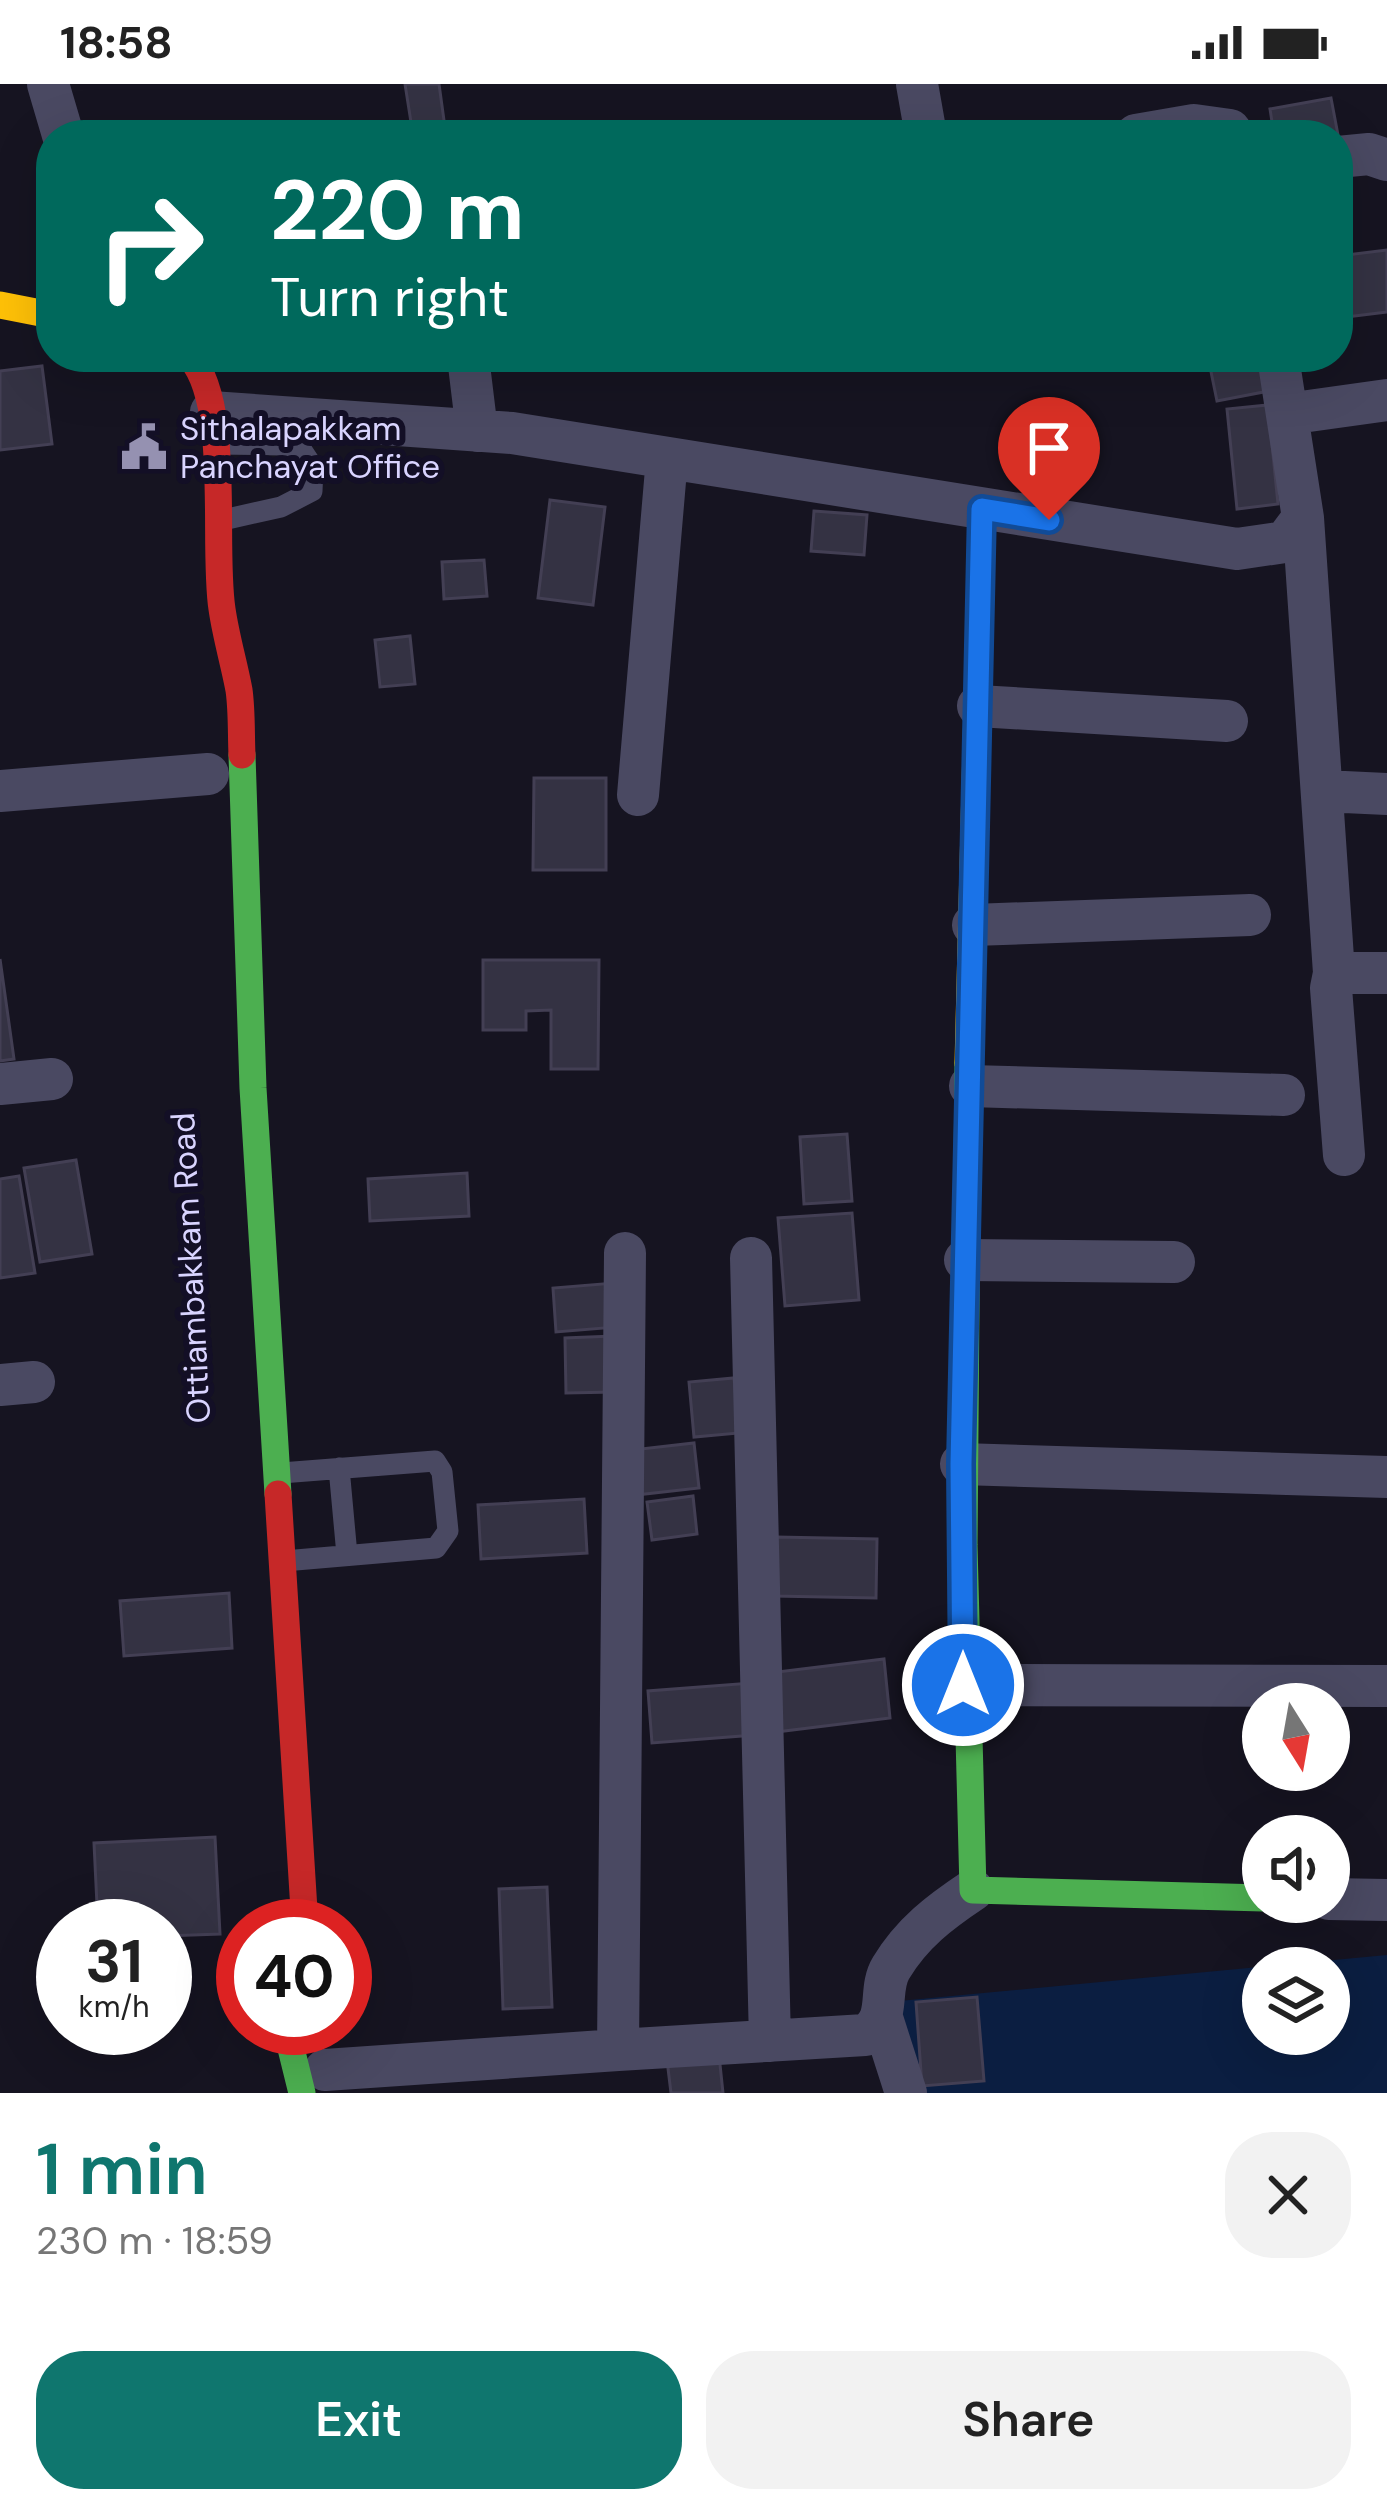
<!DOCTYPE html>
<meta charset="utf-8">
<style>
:root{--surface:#fff;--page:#f2f2f2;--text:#222;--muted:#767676;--accent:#0f766e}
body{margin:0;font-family:"DM Sans",sans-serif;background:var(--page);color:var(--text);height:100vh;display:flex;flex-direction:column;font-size:45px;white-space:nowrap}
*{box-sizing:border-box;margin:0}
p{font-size:39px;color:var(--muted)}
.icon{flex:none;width:66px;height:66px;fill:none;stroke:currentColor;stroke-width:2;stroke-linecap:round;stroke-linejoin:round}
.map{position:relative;height:2009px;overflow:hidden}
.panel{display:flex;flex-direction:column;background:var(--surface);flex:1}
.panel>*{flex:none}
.banner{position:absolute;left:36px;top:36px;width:1317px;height:252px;border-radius:48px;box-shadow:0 12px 48px #0002;background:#00695c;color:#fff;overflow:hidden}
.needle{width:78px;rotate:169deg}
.controls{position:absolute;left:1242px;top:1599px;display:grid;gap:24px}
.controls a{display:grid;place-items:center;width:108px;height:108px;border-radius:50%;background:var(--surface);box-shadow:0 12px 48px #0002;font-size:60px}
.speed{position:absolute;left:36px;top:1815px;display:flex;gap:24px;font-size:60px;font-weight:700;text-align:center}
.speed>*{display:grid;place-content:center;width:156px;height:156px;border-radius:50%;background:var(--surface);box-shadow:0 12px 48px #0002;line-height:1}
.speed small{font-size:30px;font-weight:400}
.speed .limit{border:18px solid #d22;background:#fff;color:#111}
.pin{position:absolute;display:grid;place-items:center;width:102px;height:102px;color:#fff;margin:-123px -51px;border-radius:50% 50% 50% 0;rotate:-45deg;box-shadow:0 0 12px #0007}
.pin .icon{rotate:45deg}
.me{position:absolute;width:132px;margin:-66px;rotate:0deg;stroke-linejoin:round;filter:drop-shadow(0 0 9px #0008)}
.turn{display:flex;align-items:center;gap:42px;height:252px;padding:0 36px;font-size:54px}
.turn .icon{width:156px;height:156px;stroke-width:2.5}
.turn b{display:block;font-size:84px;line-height:102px}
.round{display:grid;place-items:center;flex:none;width:126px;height:126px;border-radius:48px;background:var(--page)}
.head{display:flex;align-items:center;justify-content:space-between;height:204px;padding:0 36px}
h1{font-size:72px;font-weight:600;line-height:90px;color:var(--accent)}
.action{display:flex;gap:24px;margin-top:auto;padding:24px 36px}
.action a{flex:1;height:138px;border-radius:48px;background:var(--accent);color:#fff;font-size:48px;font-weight:600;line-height:138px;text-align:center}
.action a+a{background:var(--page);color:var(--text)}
.status{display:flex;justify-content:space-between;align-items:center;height:84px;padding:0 60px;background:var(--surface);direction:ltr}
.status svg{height:33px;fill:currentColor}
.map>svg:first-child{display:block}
</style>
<div class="status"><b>18:58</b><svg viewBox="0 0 49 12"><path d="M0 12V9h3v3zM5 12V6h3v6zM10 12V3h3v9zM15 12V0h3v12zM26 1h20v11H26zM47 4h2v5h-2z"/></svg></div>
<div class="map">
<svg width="1387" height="2009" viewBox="0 0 1387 2009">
<rect width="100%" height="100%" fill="#161421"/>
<path fill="#0b1e41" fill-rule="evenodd" d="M1387 1871V2009H909L899 1917ZM1263 1884H1329V1950H1263Z"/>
<path fill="#343243" stroke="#433f54" stroke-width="3" d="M405 0H439L446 51H413Z
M1331 14 1338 51H1274L1270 25Z
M1387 166V228L1338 234V172Z
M1208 273H1273L1279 305 1217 317Z
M42 282 52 360 0 366V287Z
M1268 321 1278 420 1237 425 1227 325Z
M550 416 605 423 593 521 538 514Z
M814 427 867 431 864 471 811 467Z
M484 476 487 512 444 515 442 478Z
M410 552 415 600 380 603 375 556Z
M534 694H606V786H533Z
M0 875 14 975 0 977Z
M483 876H599L598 985H551V926L526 927V946H483Z
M847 1050 852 1117 804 1120 800 1053Z
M76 1076 92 1170 40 1178 24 1084Z
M467 1089 469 1132 370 1137 368 1095Z
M19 1092 35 1189 0 1194V1095Z
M852 1129 859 1216 785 1222 778 1134Z
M614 1199 617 1243 556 1248 553 1204Z
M613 1252 614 1308 566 1309 565 1254Z
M734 1294 739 1349 694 1353 689 1298Z
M694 1359 699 1404 636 1411 632 1366Z
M693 1412 697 1450 652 1456 647 1418Z
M584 1415 587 1469 481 1475 478 1421Z
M776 1453 877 1455 876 1514 774 1512Z
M229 1509 232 1564 124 1572 120 1517Z
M884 1575 890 1634 776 1648 769 1589Z
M751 1599 754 1651 652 1659 648 1607Z
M215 1753 220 1850 165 1852V1842H98L94 1759Z
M547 1803 552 1923 503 1925 499 1805Z
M977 1913 984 1997 922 2002 916 1918Z
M719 1971 723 2009H671L667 1976Z"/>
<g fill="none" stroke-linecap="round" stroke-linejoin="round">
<path stroke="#4a4962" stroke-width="21" d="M216 360 281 361 301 365 313 383 312 407 281 423 223 436
M339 1384 347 1471
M281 1389 435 1377 442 1388 448 1447 436 1464 284 1477"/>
<path stroke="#4a4962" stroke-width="42" d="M48 0 63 51
M917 0 926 51
M1136 51 1194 41 1230 46 1233 51
M1338 73 1369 70 1387 76
M468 273 477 347
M1278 273 1303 434 1334 889
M211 328 512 349 1237 465 1285 458 1303 434
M1287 330 1387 316
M978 622 1227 637
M0 707 208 690
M1323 707 1387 710
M638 711 667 374
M973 841 1250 831
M0 1000 52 995
M970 1002 1284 1011
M1344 1071 1331 904 1334 889H1387
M625 1169 618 1966 865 1951C893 1935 877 1907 891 1884 912 1849 940 1828 973 1806
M751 1174 770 1957
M965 1176 1174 1178
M0 1301 34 1298
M961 1380 1387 1393
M963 1601 1387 1602
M1329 1815 1387 1816
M882 1934 906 2009
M325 1986 618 1966"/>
<path stroke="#4caf50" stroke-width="27" d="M242 671 253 1004 278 1410
M968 979 964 1461 973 1806 1263 1814
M286 1944 302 2009"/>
<path stroke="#ffc107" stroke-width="27" d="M0 221 51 231
M968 979 982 425"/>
<path stroke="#c62828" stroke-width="27" d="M190 273C232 320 212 461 222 525 226 553 234 579 239 606 242 627 241 649 242 671
M278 1410 305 1842"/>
</g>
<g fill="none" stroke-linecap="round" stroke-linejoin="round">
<defs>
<path id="route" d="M963 1601 961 1380 982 425 1049 436"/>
</defs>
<use href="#route" stroke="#114b97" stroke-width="30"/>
<use href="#route" stroke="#1a73e8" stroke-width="21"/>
</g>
<defs>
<symbol id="civic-bare" viewBox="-9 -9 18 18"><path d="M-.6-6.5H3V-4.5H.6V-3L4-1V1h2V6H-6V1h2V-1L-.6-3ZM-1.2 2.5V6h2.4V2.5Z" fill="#9591b1" stroke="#130f26" stroke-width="2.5" paint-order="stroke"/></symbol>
</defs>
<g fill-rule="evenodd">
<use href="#civic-bare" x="111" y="330" width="66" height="66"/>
</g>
<g text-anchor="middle" stroke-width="12" stroke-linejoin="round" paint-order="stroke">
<g font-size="33" fill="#d9d4ff" stroke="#130f26" text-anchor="start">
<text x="180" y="356">Sithalapakkam<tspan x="180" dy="38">Panchayat Office</tspan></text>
</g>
<g font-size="33" fill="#d9d4ff" stroke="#130f26">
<text transform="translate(190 1184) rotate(-93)" y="12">Ottiambakkam Road</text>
</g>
</g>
</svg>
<div class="controls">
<a><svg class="needle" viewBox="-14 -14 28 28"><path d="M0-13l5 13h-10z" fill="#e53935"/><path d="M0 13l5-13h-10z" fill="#767676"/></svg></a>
<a><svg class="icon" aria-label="sound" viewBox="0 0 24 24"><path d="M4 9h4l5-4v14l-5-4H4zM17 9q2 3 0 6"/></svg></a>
<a><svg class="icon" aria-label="layers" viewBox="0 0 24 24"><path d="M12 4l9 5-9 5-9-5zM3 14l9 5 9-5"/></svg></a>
</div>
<div class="speed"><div>31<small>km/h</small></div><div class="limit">40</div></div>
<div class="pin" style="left:1049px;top:436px;background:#d93025"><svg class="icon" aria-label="arrive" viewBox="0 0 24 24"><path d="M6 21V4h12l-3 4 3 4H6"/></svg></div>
<svg class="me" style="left:963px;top:1601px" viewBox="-20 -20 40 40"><circle r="17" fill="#1a73e8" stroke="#fff" stroke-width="3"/><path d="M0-11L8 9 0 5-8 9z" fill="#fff"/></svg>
<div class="banner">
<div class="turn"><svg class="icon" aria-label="right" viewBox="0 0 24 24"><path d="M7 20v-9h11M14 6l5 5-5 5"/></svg><div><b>220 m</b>Turn right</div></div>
</div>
</div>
<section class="panel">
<div class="head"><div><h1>1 min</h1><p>230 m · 18:59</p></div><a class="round"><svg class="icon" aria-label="close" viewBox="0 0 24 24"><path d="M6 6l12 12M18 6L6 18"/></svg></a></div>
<div class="action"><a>Exit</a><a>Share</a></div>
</section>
